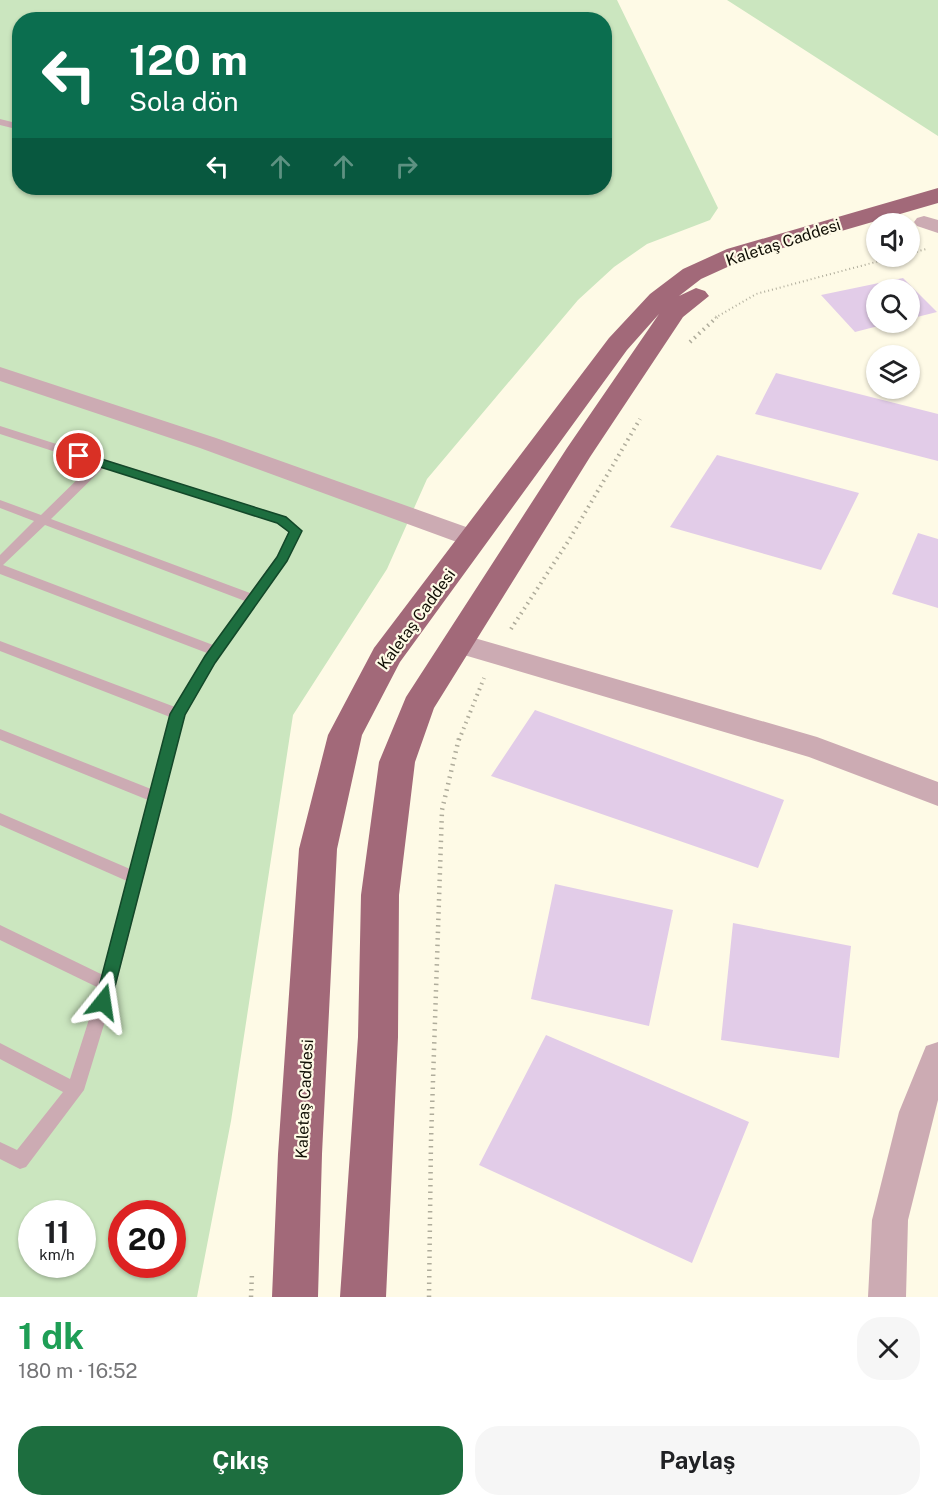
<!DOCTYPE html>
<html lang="tr">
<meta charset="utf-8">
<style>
:root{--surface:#fff;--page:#f6f6f6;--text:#202124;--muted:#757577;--accent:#1d6e3f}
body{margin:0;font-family:"Public Sans",sans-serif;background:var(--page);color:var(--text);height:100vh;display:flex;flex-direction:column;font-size:22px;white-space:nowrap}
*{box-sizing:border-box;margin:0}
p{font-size:20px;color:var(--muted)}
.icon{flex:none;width:33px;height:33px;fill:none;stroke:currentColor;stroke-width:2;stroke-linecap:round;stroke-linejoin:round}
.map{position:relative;height:1297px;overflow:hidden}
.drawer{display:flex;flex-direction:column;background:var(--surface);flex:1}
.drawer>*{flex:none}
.top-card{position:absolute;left:12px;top:12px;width:600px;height:183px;border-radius:24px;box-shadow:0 2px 4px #0004;background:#0b6e4f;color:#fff;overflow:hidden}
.fabs{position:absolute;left:866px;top:213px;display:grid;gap:12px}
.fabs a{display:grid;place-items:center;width:54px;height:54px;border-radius:50%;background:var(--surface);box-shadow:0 2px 4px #0004;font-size:30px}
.speed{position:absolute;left:18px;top:1200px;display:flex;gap:12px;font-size:30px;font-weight:700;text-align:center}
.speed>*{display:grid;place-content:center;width:78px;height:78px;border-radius:50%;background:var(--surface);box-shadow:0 2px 4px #0004;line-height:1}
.speed small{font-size:15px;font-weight:400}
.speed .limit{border:9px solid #d22;background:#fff;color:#111}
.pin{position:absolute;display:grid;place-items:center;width:51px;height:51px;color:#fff;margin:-26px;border:3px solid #fff;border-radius:50%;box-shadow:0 2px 6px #0007}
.me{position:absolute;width:66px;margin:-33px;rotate:15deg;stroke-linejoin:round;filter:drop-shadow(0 0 4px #0008)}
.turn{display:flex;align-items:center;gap:21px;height:126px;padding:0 18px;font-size:27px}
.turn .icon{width:78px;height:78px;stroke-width:2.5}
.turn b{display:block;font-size:42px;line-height:51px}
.lanes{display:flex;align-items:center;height:57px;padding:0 18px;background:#0003;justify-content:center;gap:30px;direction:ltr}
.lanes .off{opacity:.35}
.round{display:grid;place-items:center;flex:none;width:63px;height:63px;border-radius:24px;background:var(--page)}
.head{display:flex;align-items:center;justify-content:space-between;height:102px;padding:0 18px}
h1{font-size:36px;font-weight:700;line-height:45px;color:#1e9e55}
.button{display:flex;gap:12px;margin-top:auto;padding:12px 18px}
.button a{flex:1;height:69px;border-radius:24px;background:var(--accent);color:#fff;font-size:24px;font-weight:700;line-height:69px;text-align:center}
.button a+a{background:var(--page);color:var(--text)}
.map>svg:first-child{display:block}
</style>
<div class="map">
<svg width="938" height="1297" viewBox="0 0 938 1297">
<rect width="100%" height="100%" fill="#fefae6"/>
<path fill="#cbe6bf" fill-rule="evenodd" d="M0 0H617L718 208 710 220 647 244 614 267 578 300 427 479 387 569 293 715 231 1121 197 1297H0ZM20 20H604V188H20ZM32 1214H82V1264H32ZM122 1214H172V1264H122Z
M727 0H938V136Z"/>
<path fill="#e2cce8" d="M903 278 937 312 909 319V290H876V322L890 323 855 332 821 295Z
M776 373 938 414V461L755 414Z
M717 455 859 493 821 570 670 527Z
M918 533 938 539V608L892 594Z
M535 710 784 800 758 868 491 776Z
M555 884 673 910 649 1026 531 999Z
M733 923 851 946 839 1058 721 1040Z
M546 1035 749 1122 692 1263 479 1165Z"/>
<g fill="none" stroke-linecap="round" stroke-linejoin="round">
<path stroke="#afac9b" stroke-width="2" stroke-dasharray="1 3" stroke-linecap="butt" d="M909 254 926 249
M715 318 756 294 898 256"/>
<path stroke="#afac9b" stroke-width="4" stroke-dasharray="1.5 4.5" stroke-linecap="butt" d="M690 342 717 317
M511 629 569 540 640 419
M459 740 484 678"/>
<path stroke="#afac9b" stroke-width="4.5" stroke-dasharray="1.5 5" stroke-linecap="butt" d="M251 1297 252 1273
M429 1297 431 1141 442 810 459 738"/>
<path fill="#ccabb3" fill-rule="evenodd" d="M0 119 20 124V130L0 125Z
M0 426 285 517 302 531 287 561 215 662 185 714 116 985 84 1090 26 1167 20 1169 0 1159V1142L17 1150 63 1092 0 1059V1043L70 1079 99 988 0 940V925L103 975 127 881 0 825V813L130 869 148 800 0 740V729L151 789 170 717 0 651V641L175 707 207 653 0 574V555L34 521 0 508V500L41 515 93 464 0 434ZM104 467 277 523 289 532 277 556 250 593 51 519ZM45 525 245 601 213 645 3 565Z"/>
<path fill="#ccabb3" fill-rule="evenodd" d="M924 216 938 220V233L917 226 914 222 917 218Z
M0 367 216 438 483 533 487 539 483 545 474 547 465 545 200 448 0 381Z
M457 633 817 737 938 782V806L809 757 447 650 444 643 447 636Z
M938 1042V1100L908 1220 906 1297H868L872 1220 899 1112 926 1046Z"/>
<path fill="#a26979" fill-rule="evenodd" d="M938 188V203L745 259 701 279 679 296 696 288 705 291 709 296 683 317 590 457 434 708 415 762 399 895 398 1037 386 1297H340L358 1037 361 895 379 762 406 697 567 448 659 314 627 350 400 662 362 735 337 849 322 1154 318 1297H272L278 1154 299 849 328 735 374 648 609 338 650 294 683 269 727 249Z"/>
</g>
<path fill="#1d6e3f" stroke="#134829" stroke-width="1.5" d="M79 452 286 517 302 531 287 561 215 663 185 715 111 1002 109 1007 103 1010 97 1007 95 1002 170 714 205 656 277 557 289 532 277 523 75 459 73 456Z"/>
<g text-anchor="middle" stroke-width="4.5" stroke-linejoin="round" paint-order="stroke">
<g font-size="16" fill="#0f0d03" stroke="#fefae6">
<text transform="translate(783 242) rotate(-18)" y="6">Kaletaş Caddesi</text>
<text transform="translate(416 619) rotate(-54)" y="6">Kaletaş Caddesi</text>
<text transform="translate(304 1099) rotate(-87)" y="6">Kaletaş Caddesi</text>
</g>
</g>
</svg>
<div class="fabs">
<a><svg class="icon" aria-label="sound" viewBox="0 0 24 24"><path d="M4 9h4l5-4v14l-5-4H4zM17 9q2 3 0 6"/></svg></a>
<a><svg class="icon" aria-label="search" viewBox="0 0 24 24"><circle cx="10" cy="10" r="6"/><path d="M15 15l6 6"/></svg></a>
<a><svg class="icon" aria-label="layers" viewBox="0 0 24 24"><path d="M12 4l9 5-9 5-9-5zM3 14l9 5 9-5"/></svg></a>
</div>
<div class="speed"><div>11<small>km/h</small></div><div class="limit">20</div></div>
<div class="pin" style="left:79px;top:456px;background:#d93025"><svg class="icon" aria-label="arrive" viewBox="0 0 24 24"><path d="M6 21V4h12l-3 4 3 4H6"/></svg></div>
<svg class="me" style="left:103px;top:1002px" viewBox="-20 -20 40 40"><path d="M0-17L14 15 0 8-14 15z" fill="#1d6e3f" stroke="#fff" stroke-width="4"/></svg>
<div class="top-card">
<div class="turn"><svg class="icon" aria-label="left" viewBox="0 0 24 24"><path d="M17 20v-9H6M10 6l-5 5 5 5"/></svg><div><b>120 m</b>Sola dön</div></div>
<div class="lanes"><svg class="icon" aria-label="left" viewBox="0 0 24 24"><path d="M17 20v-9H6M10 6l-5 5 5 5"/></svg><svg class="icon off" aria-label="ahead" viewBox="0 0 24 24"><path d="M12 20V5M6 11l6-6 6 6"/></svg><svg class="icon off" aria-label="ahead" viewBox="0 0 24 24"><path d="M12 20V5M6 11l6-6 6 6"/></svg><svg class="icon off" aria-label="right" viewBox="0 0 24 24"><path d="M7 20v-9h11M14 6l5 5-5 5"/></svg></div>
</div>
</div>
<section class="drawer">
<div class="head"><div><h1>1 dk</h1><p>180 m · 16:52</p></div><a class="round"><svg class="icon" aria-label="close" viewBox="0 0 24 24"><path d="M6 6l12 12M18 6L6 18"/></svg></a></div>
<div class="button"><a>Çıkış</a><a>Paylaş</a></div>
</section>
